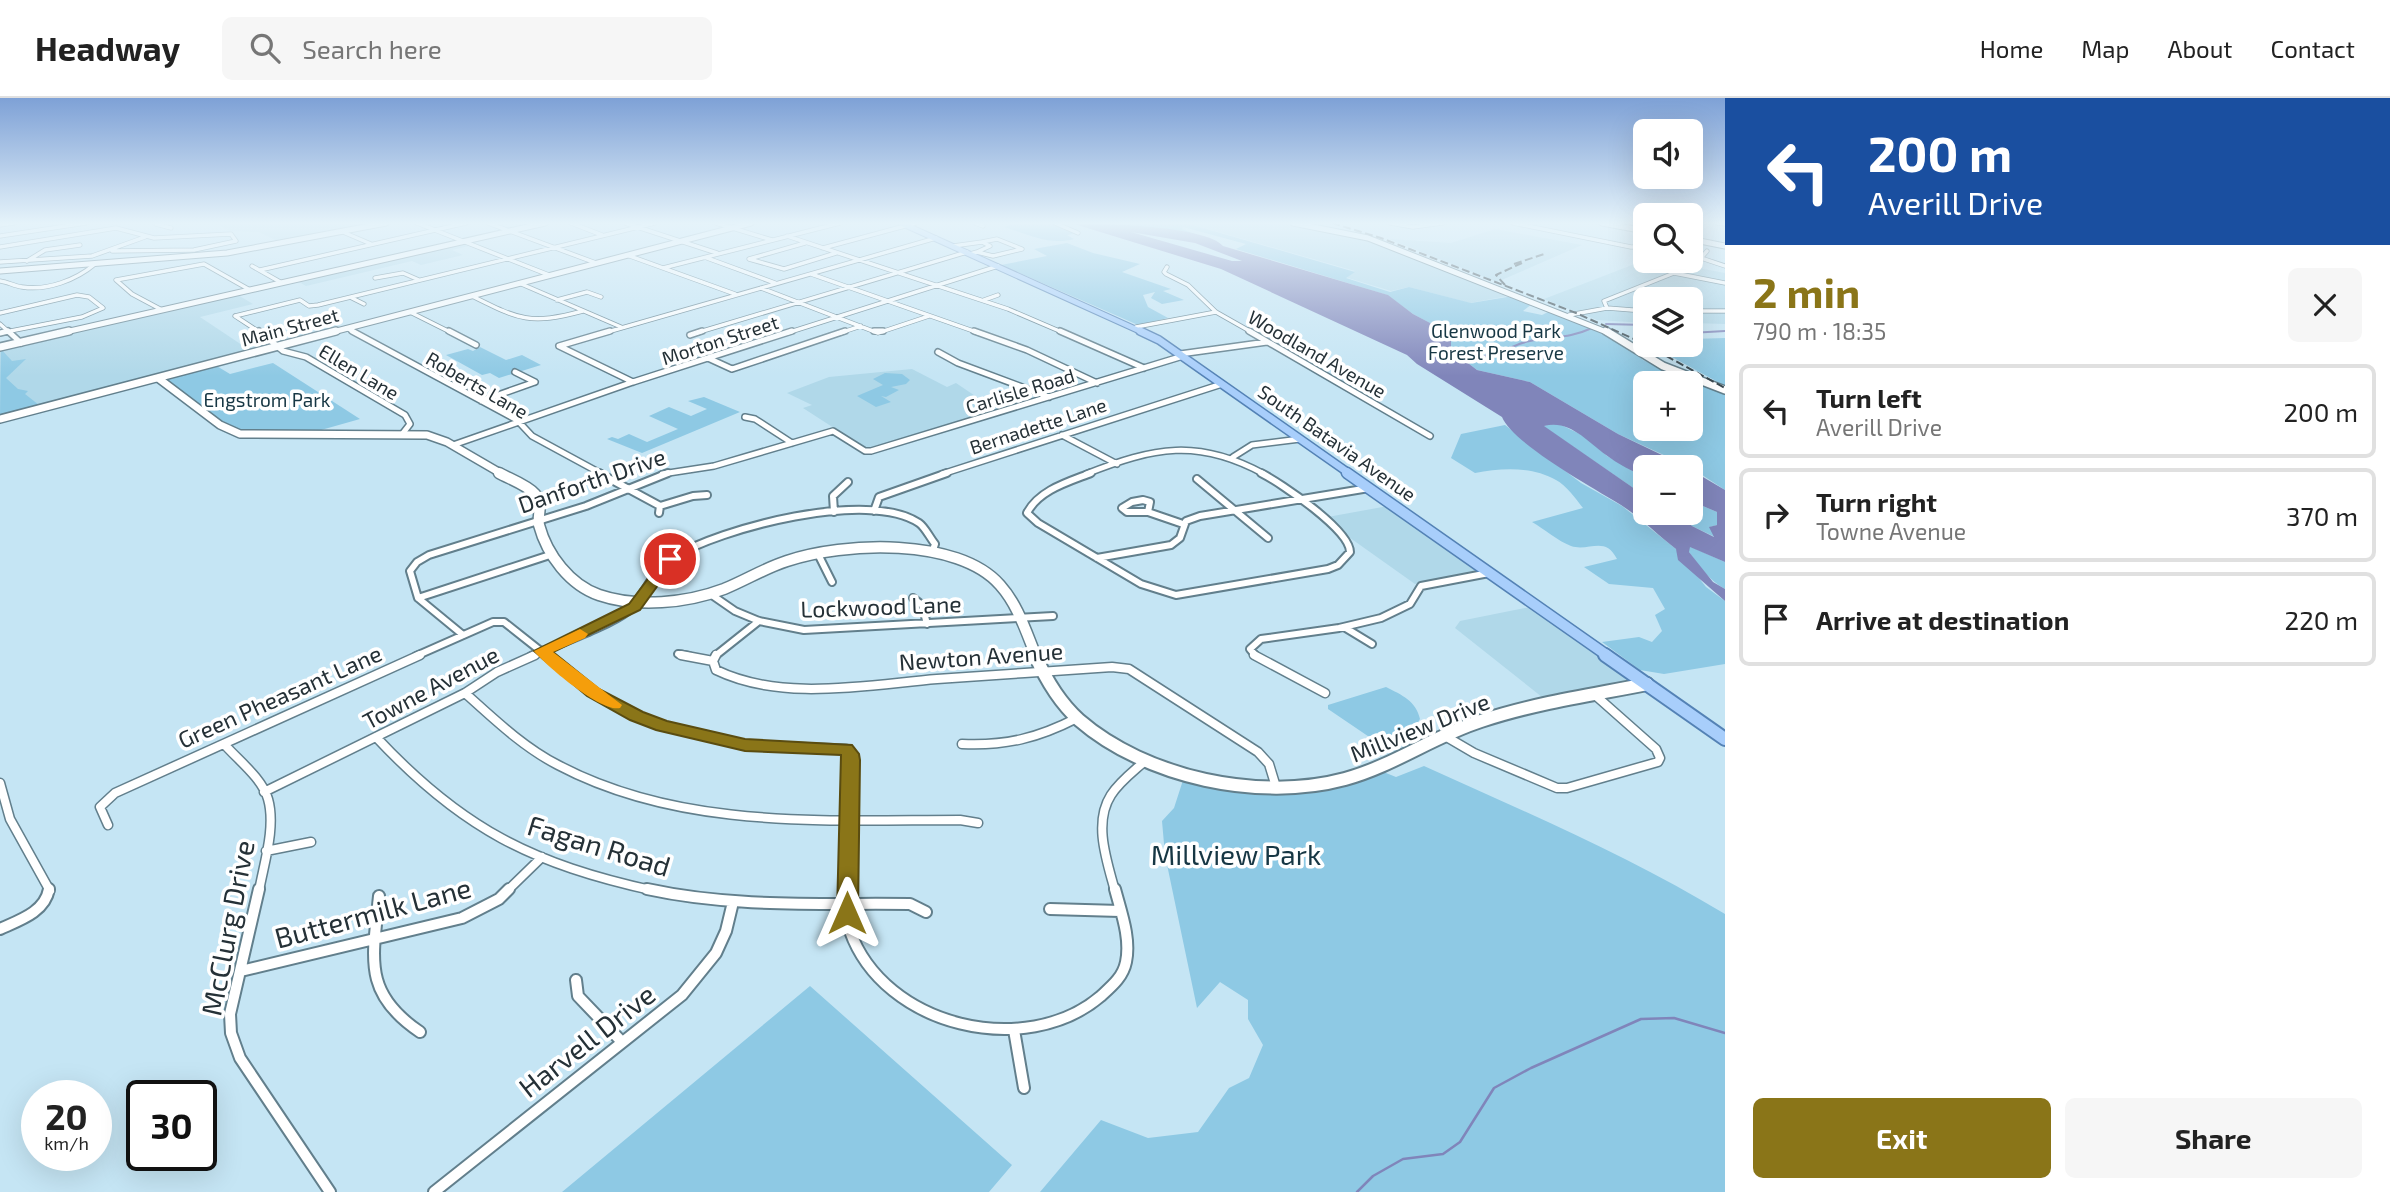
<!DOCTYPE html>
<meta charset="utf-8">
<style>
:root{--surface:#fff;--page:#f6f6f6;--text:#222;--muted:#767676;--line:#e0e0e0;--accent:#8a7518}
body{margin:0;font-family:"Exo 2",sans-serif;background:var(--page);color:var(--text);height:100vh;display:flex;flex-direction:column;font-size:26px;white-space:nowrap}
*{box-sizing:border-box;margin:0}
p{font-size:23px;color:var(--muted)}
.icon{flex:none;width:38px;height:38px;fill:none;stroke:currentColor;stroke-width:2;stroke-linecap:round;stroke-linejoin:round}
.map{position:relative;flex:1;overflow:hidden}
.details{display:flex;flex-direction:column;background:var(--surface);width:665px}
.details>*{flex:none}
.hud{background:#1a4fa0;color:#fff;overflow:hidden}
.fabs{position:absolute;left:1633px;top:21px;display:grid;gap:14px}
.fabs a{display:grid;place-items:center;width:70px;height:70px;border-radius:10px;background:var(--surface);box-shadow:0 7px 28px #0002;font-size:35px}
.speed{position:absolute;left:21px;top:982px;display:flex;gap:14px;font-size:35px;font-weight:700;text-align:center}
.speed>*{display:grid;place-content:center;width:91px;height:91px;border-radius:50%;background:var(--surface);box-shadow:0 7px 28px #0002;line-height:1}
.speed small{font-size:18px;font-weight:400}
.speed .limit{border:4px solid #111;border-radius:10px;background:#fff;color:#111}
.pin{position:absolute;display:grid;place-items:center;width:60px;height:60px;color:#fff;margin:-30px;border:4px solid #fff;border-radius:50%;box-shadow:0 2px 7px #0007}
.me{position:absolute;width:77px;margin:-38px;rotate:0deg;stroke-linejoin:round;filter:drop-shadow(0 0 5px #0008)}
.turn{display:flex;align-items:center;gap:24px;height:147px;padding:0 28px;font-size:32px}
.turn .icon{width:91px;height:91px;stroke-width:2.5}
.turn b{display:block;font-size:49px;line-height:60px}
.round{display:grid;place-items:center;flex:none;width:74px;height:74px;border-radius:10px;background:var(--page)}
.summary{display:flex;align-items:center;justify-content:space-between;height:119px;padding:0 28px}
h1{font-size:42px;font-weight:700;line-height:52px;color:var(--accent)}
.cta{display:flex;gap:14px;margin-top:auto;padding:14px 28px}
.cta a{flex:1;height:80px;border-radius:10px;background:var(--accent);color:#fff;font-size:28px;font-weight:700;line-height:80px;text-align:center}
.cta a+a{background:var(--page);color:var(--text)}
ul{padding:0;list-style:none}
li{display:flex;align-items:center;gap:21px;height:94px;margin:0 14px 10px;padding:0 14px;border:4px solid var(--line);border-radius:10px}
li div{flex:1}
li b{display:block;font-size:26px}
li em{font-style:normal}
header{display:flex;align-items:center;gap:42px;box-sizing:border-box;height:98px;padding:0 35px;background:var(--surface);border-bottom:2px solid var(--line)}
header strong{font-size:33px}
nav{display:flex;gap:38px;margin-inline-start:auto;font-size:24px}
.search{width:490px;height:63px;background:var(--page);display:flex;align-items:center;gap:18px;box-sizing:border-box;padding:0 24px;border-radius:10px;color:var(--muted);font-size:26px}
main{display:flex;flex:1;min-height:0}
.map>svg:first-child{display:block}
</style>
<header>
<strong>Headway</strong>
<div class="search"><svg class="icon" aria-label="search" viewBox="0 0 24 24"><circle cx="10" cy="10" r="6"/><path d="M15 15l6 6"/></svg>Search here</div>
<nav><a>Home</a><a>Map</a><a>About</a><a>Contact</a></nav>
</header>
<main>
<div class="map">
<svg width="1725" height="1094" viewBox="0 0 1725 1094">
<rect width="100%" height="100%" fill="#c5e5f4"/>
<path fill="#b0d8e9" d="M214 125H383L281 145 259 134 230 133Z
M1188 125H1290L1352 136 1514 197 1470 205 1409 189 1391 193 1345 179 1355 173Z
M1495 131 1582 147 1497 184 1389 141 1451 145Z
M463 145 469 148 452 152 463 157 421 167 412 163 306 188 297 183Z
M1645 162 1661 163 1725 175V226L1691 225 1690 201H1645V225L1597 222 1544 201Z
M238 197 253 206 200 219 251 253 0 318V252Z
M912 271 947 289 956 285 996 312 868 352 803 310 812 307 787 295 829 279Z
M1388 408 1485 473 1415 486 1322 420Z
M1535 508 1641 585 1547 603 1455 530 1460 523Z"/>
<path fill="#8ec9e4" fill-rule="evenodd" d="M1016 125H1052L1062 127 1073 136 1067 137 1074 141C1050 148 1026 136 1004 129Z
M1106 125H1186L1355 174 1346 180 1390 194 1409 189 1471 205 1513 198 1533 205 1523 213 1542 217 1550 213 1613 239 1643 262 1675 277 1725 295V392L1690 369 1618 336 1530 284 1477 272 1451 252 1450 236 1413 216 1387 197 1236 151 1246 146 1183 129 1182 131 1197 137ZM1645 285H1690V331H1645Z
M1067 145 1093 155 1140 166 1122 174 1171 191 1163 193 1184 202 1162 206 1151 200 1155 194 1143 197 1148 209 1168 220 1138 227 1001 167 1047 158 1034 151Z
M1725 240V288L1650 247H1690L1691 241Z
M480 249 506 262 522 257 541 267 499 280 490 275 482 277 446 257 468 251 473 253Z
M1 251 12 263 26 261 6 280 18 291 28 293 25 296 39 307 0 318Z
M273 265 360 321 314 334 249 335 233 332 165 280 215 267 230 276Z
M885 275 902 276 910 282 906 286 891 289 899 292 886 299 881 298 891 304 876 309 857 298 883 287 873 281Z
M704 299 740 314 642 355 607 341 612 339 618 341 629 336 647 344 678 331 649 318 669 309 691 318 707 311 688 303Z
M1557 325 1584 338 1607 358 1645 379V398L1543 328Z
M1505 327 1581 385 1622 408 1676 451 1706 489 1725 503V566L1664 576 1640 572 1602 544 1639 539 1652 544 1662 533 1655 517 1665 511 1653 490 1609 486 1584 469 1617 461C1605 437 1589 454 1571 448 1558 443 1544 431 1532 424L1583 410C1576 401 1566 387 1556 382 1531 368 1501 370 1475 375L1451 360 1461 336Z
M1691 403 1717 414V427L1710 429 1715 439 1692 428 1678 415H1690Z
M1689 448 1725 464V491C1709 482 1699 468 1689 454Z
M1386 589C1402 597 1416 603 1420 621L1408 639 1387 651 1328 611V607Z
M1424 668C1526 714 1629 758 1725 816V1094H1040L1101 1022 1148 1040 1198 1034 1229 990 1249 980 1263 947 1248 921V902L1220 884 1197 910 1165 757 1162 723 1174 710 1185 676 1281 692 1381 673 1396 679Z
M810 888 1012 1067 989 1094H562Z"/>
<path fill="#8085ba" fill-rule="evenodd" d="M1071 125C1099 125 1207 128 1223 148L1388 197 1413 216 1451 236V252L1477 272 1530 284 1618 336 1687 369H1645V379C1632 373 1618 366 1606 357 1587 343 1569 321 1544 328L1645 398V415H1678L1692 428 1714 439 1709 429 1717 427V414L1691 403V372L1725 392V464L1690 449 1689 454 1713 484 1725 491V503L1678 462 1676 451C1658 437 1641 420 1621 407 1594 390 1513 346 1502 319L1417 266 1407 257 1221 171ZM1131 134 1195 145 1242 163H1232Z"/>
<g fill="none" stroke-linecap="round" stroke-linejoin="round">
<path stroke="#8085ba" stroke-width="2" d="M1606 226 1645 227
M1690 235 1725 233
M1492 255C1508 253 1517 245 1530 243 1555 238 1568 241 1592 230
M1458 260 1478 262 1489 256"/>
<path stroke="#8085ba" stroke-width="2.5" d="M1357 1094 1373 1078 1403 1061 1443 1056 1460 1044 1494 990 1531 970 1641 921 1674 920 1725 935"/>
<defs>
<path id="street-far4" d="M417 125 549 177
M488 125 596 165
M571 125 602 137
M625 125 717 155
M716 125 772 142
M975 125 983 128
M1055 125 1078 135
M1390 125 1413 129 1443 125
M1513 125 1631 149H1637L1645 143 1636 136 1640 132
M1717 125 1725 126
M156 126 171 130
M0 127 14 125
M343 134 371 146
M0 138 86 125
M787 138 1008 211 1064 235
M997 141 1022 151 993 158 977 154 990 148 982 144Z
M805 145 749 161 784 171 836 155
M953 148 982 144
M0 149 116 130 154 140 231 136 236 143 194 152 112 153
M823 150 916 125
M1707 153 1701 160 1725 168
M970 156 977 154
M627 157 735 196
M707 160 775 185
M27 163 45 152 80 147
M0 164 92 158 145 139
M252 168 282 185
M1167 169 1164 174 1166 176 1188 187 1216 214 1253 235
M663 170 840 125
M260 172 466 125
M811 176 979 235
M375 180 403 175 419 182
M0 183C8 184 14 188 22 189 47 193 76 182 95 166
M519 185 621 229
M761 190 878 235 929 218
M472 198C520 222 530 227 583 213
M352 200 364 206
M557 202 587 194 601 199
M984 202 998 197
M1607 210 1604 203 1674 175 1725 185
M162 212 132 196 116 182 204 166 250 192
M1690 213H1725
M410 214 452 235
M0 215 77 197 89 199 103 210 82 219 0 235
M1569 217 1607 210 1645 213
M235 218 300 202 309 208 318 207 655 125
M235 218 261 235
M0 226 10 235
M1136 229 1216 214
M346 230 356 235
M604 235 936 140
M696 235 967 154
M787 235 998 168
M840 235 861 228"/>
<path id="street-far3" d="M8 233 21 245
M259 233 283 253 306 259 405 317 410 326 403 335
M352 233 517 322 532 338 602 376
M449 233 476 247
M610 233 559 248 633 284
M874 233H883
M974 233 1027 252 1097 285
M1060 233 1144 270
M1249 233 1430 338
M0 235 8 233
M690 237 702 233
M938 254 958 265 1049 299
M1180 256 1267 244
M708 260 732 271 845 233
M515 274 535 284
M481 303 535 284
M745 319 755 321 792 345
M1062 337 1117 366
M453 347 633 284 792 233
M1233 359 1252 347 1300 341
M662 376 714 368 833 333 865 353H871L1183 258
M942 376 1222 286
M1086 376C1154 349 1198 340 1264 376"/>
<path id="street-far2" d="M599 375 660 408 659 415
M1091 375C1068 384 1039 392 1027 415L1038 425 1141 486 1176 497 1328 471 1338 467 1350 454C1350 432 1281 385 1261 375
M1197 381 1268 440
M1143 402 1150 404 1148 414H1127L1122 410 1132 404Z
M660 408 693 398 707 397
M874 413 879 399 947 375
M834 414 833 398 848 384
M1148 414 1183 426
M818 456 832 484
M1097 460 1171 447 1180 440 1186 423 1200 418 1369 390
M709 495 735 513 759 523 804 532 1053 518
M418 500 553 456
M913 500 922 507 927 526
M1344 529 1372 546
M463 537 418 500 410 473 417 464 429 457 586 408 668 375
M678 556 689 558
M416 558 493 524H504L547 558
M531 558C556 547 609 528 628 513 645 498 652 472 672 460 720 430 869 391 919 425 925 429 930 440 935 446L932 455
M715 558 759 523
M1256 558 1250 551 1261 541 1339 530 1381 520 1410 506 1421 488 1489 475"/>
<path id="street-far1" d="M545 557 593 595 636 618 662 628 745 647 846 651 851 662 847 793
M681 557 713 563
M716 557 713 563 716 572C782 604 866 587 937 581 995 577 1054 573 1112 569L1129 571 1258 654 1269 666 1276 689
M1254 557 1325 595
M465 595C494 621 523 649 558 667 681 732 825 722 960 722L978 725
M1445 638 1474 655 1557 690H1567L1658 664 1660 660 1656 651 1595 597
M376 639C462 731 532 766 655 793
M224 646C238 662 262 680 268 701 276 729 264 765 259 793
M962 646C1006 648 1038 640 1077 620
M0 685 10 721 50 793
M264 694 465 595 497 574 535 557
M108 727 100 709 115 695 420 557
M266 753 311 744
M507 793 542 759
M1115 793C1107 763 1093 725 1111 697 1120 683 1134 673 1146 662"/>
<path id="street" d="M259 791 230 916 231 935 240 960 330 1094
M647 791C734 810 821 805 910 806L926 814
M847 791C846 805 846 820 850 833 884 929 1026 962 1101 898 1112 888 1123 879 1126 864 1131 840 1121 814 1115 791
M379 798C373 860 362 895 420 934
M1050 811 1120 813
M0 831C20 822 45 814 49 791
M241 873 462 820 499 801 509 791
M576 882 578 898 622 944
M1014 932 1024 990
M434 1094 682 897 716 855 726 833 733 804"/>
<path id="secondary-far3" d="M1293 125 1368 140 1609 235
M1602 125 1645 133
M1690 141 1725 148
M0 173 227 155 386 125
M61 235 545 125
M329 235 751 125"/>
<path id="secondary-far2" d="M1606 233 1663 268 1725 292
M0 249 69 233
M158 280 220 327 240 336 427 337 447 344 502 376
M0 321 336 233"/>
<path id="secondary-far1" d="M499 375C510 381 527 387 535 396 544 405 537 417 539 427 547 457 570 487 599 497 637 510 687 505 724 491 746 482 765 470 787 463 843 444 958 439 1000 487 1018 507 1026 534 1036 558"/>
<path id="secondary" d="M1035 557C1046 582 1059 604 1079 622 1146 680 1260 704 1345 681 1393 668 1434 638 1481 623 1535 605 1592 597 1647 586"/>
<path id="primary-far3" d="M901 125 1144 235"/>
<path id="primary-far2" d="M1140 233 1159 242 1350 376"/>
<path id="primary-far1" d="M1347 375 1608 558"/>
<path id="primary" d="M1605 557 1725 641"/>
</defs>
<use href="#street-far4" stroke="#627f8c" stroke-width="5"/>
<use href="#street-far3" stroke="#627f8c" stroke-width="8"/>
<use href="#street-far2" stroke="#627f8c" stroke-width="10"/>
<use href="#street-far1" stroke="#627f8c" stroke-width="11"/>
<use href="#street" stroke="#627f8c" stroke-width="14"/>
<use href="#secondary-far3" stroke="#627f8c" stroke-width="7"/>
<use href="#secondary-far2" stroke="#627f8c" stroke-width="10"/>
<use href="#secondary-far1" stroke="#627f8c" stroke-width="13"/>
<use href="#secondary" stroke="#627f8c" stroke-width="16"/>
<use href="#primary-far3" stroke="#5482b5" stroke-width="7"/>
<use href="#primary-far2" stroke="#5482b5" stroke-width="10"/>
<use href="#primary-far1" stroke="#5482b5" stroke-width="13"/>
<use href="#primary" stroke="#5482b5" stroke-width="16"/>
<use href="#street-far4" stroke="#fff" stroke-width="3.5"/>
<use href="#street-far3" stroke="#fff" stroke-width="5"/>
<use href="#street-far2" stroke="#fff" stroke-width="6"/>
<use href="#street-far1" stroke="#fff" stroke-width="8"/>
<use href="#street" stroke="#fff" stroke-width="10"/>
<use href="#secondary-far3" stroke="#fff" stroke-width="5"/>
<use href="#secondary-far2" stroke="#fff" stroke-width="7"/>
<use href="#secondary-far1" stroke="#fff" stroke-width="10"/>
<use href="#secondary" stroke="#fff" stroke-width="12"/>
<use href="#primary-far3" stroke="#a8cefb" stroke-width="5"/>
<use href="#primary-far2" stroke="#a8cefb" stroke-width="7"/>
<use href="#primary-far1" stroke="#a8cefb" stroke-width="10"/>
<use href="#primary" stroke="#a8cefb" stroke-width="12"/>
<path stroke="#39474e" stroke-width="2" stroke-dasharray="8 3.5" stroke-linecap="butt" d="M1332 125 1381 140 1576 215 1645 246
M1514 166 1544 156
M1505 187 1496 177 1522 165
M1646 247 1725 290"/>
</g>
<linearGradient id="sky" x2="0" y2="1"><stop stop-color="#7ea1d6"/><stop offset="0.45" stop-color="#e5f3fa"/><stop offset="1" stop-color="#e5f3fa" stop-opacity="0"/></linearGradient>
<rect width="1725" height="278" fill="url(#sky)"/>
<path fill="#8a7518" stroke="#5a4c10" stroke-width="2" d="M670 456 677 461 640 512 553 554 599 591 643 614 667 623 745 641 852 647 859 656 860 662 858 815 855 821 847 823 840 821 837 815 841 657 745 653 656 632 630 622 587 598 534 553 629 506 665 458Z"/>
<path fill="#f59e0b" d="M580 531 588 536 585 540 553 554 622 607 620 610C602 615 546 568 534 553Z"/>
<g text-anchor="middle" stroke-width="7" stroke-linejoin="round" paint-order="stroke">
<g font-size="19" fill="#253137" stroke="#fff">
<text transform="translate(290 229) rotate(-15)" y="7">Main Street</text>
<text transform="translate(720 242) rotate(-18)" y="7">Morton Street</text>
<text transform="translate(1317 256) rotate(30)" y="7">Woodland Avenue</text>
<text transform="translate(359 274) rotate(31)" y="7">Ellen Lane</text>
<text transform="translate(477 287) rotate(30)" y="7">Roberts Lane</text>
<text transform="translate(1020 293) rotate(-17)" y="7">Carlisle Road</text>
<text transform="translate(1038 328) rotate(-18)" y="7">Bernadette Lane</text>
<text transform="translate(1337 345) rotate(35)" y="7">South Batavia Avenue</text>
</g>
<g font-size="19" fill="#173744" stroke="#fff">
<text x="1496" y="240">Glenwood Park<tspan x="1496" dy="22">Forest Preserve</tspan></text>
<text x="267" y="309">Engstrom Park</text>
</g>
<g font-size="23" fill="#253137" stroke="#fff">
<text transform="translate(592 383) rotate(-19)" y="8">Danforth Drive</text>
<text transform="translate(881 509) rotate(-2)" y="8">Lockwood Lane</text>
<text transform="translate(981 559) rotate(-4)" y="8">Newton Avenue</text>
<text transform="translate(431 590) rotate(-28)" y="8">Towne Avenue</text>
<text transform="translate(280 599) rotate(-24)" y="8">Green Pheasant Lane</text>
<text transform="translate(1420 630) rotate(-22)" y="8">Millview Drive</text>
</g>
<g font-size="28" fill="#253137" stroke="#fff">
<text transform="translate(599 748) rotate(17)" y="10">Fagan Road</text>
<text transform="translate(373 815) rotate(-15)" y="10">Buttermilk Lane</text>
<text transform="translate(228 830) rotate(-79)" y="10">McClurg Drive</text>
<text transform="translate(587 943) rotate(-38)" y="10">Harvell Drive</text>
</g>
<g font-size="28" fill="#173744" stroke="#fff">
<text x="1236" y="767">Millview Park</text>
</g>
</g>
</svg>
<div class="fabs">
<a><svg class="icon" aria-label="sound" viewBox="0 0 24 24"><path d="M4 9h4l5-4v14l-5-4H4zM17 9q2 3 0 6"/></svg></a>
<a><svg class="icon" aria-label="search" viewBox="0 0 24 24"><circle cx="10" cy="10" r="6"/><path d="M15 15l6 6"/></svg></a>
<a><svg class="icon" aria-label="layers" viewBox="0 0 24 24"><path d="M12 4l9 5-9 5-9-5zM3 14l9 5 9-5"/></svg></a>
<a>+</a>
<a>−</a>
</div>
<div class="speed"><div>20<small>km/h</small></div><div class="limit">30</div></div>
<div class="pin" style="left:670px;top:461px;background:#d93025"><svg class="icon" aria-label="arrive" viewBox="0 0 24 24"><path d="M6 21V4h12l-3 4 3 4H6"/></svg></div>
<svg class="me" style="left:847px;top:815px" viewBox="-20 -20 40 40"><path d="M0-17L14 15 0 8-14 15z" fill="#8a7518" stroke="#fff" stroke-width="4"/></svg>
</div>
<section class="details">
<div class="hud">
<div class="turn"><svg class="icon" aria-label="left" viewBox="0 0 24 24"><path d="M17 20v-9H6M10 6l-5 5 5 5"/></svg><div><b>200 m</b>Averill Drive</div></div>
</div>
<div class="summary"><div><h1>2 min</h1><p>790 m · 18:35</p></div><a class="round"><svg class="icon" aria-label="close" viewBox="0 0 24 24"><path d="M6 6l12 12M18 6L6 18"/></svg></a></div>
<ul>
<li><svg class="icon" aria-label="left" viewBox="0 0 24 24"><path d="M17 20v-9H6M10 6l-5 5 5 5"/></svg><div><b>Turn left</b><p>Averill Drive</p></div><em>200 m</em></li>
<li><svg class="icon" aria-label="right" viewBox="0 0 24 24"><path d="M7 20v-9h11M14 6l5 5-5 5"/></svg><div><b>Turn right</b><p>Towne Avenue</p></div><em>370 m</em></li>
<li><svg class="icon" aria-label="arrive" viewBox="0 0 24 24"><path d="M6 21V4h12l-3 4 3 4H6"/></svg><div><b>Arrive at destination</b></div><em>220 m</em></li>
</ul>
<div class="cta"><a>Exit</a><a>Share</a></div>
</section>
</main>
